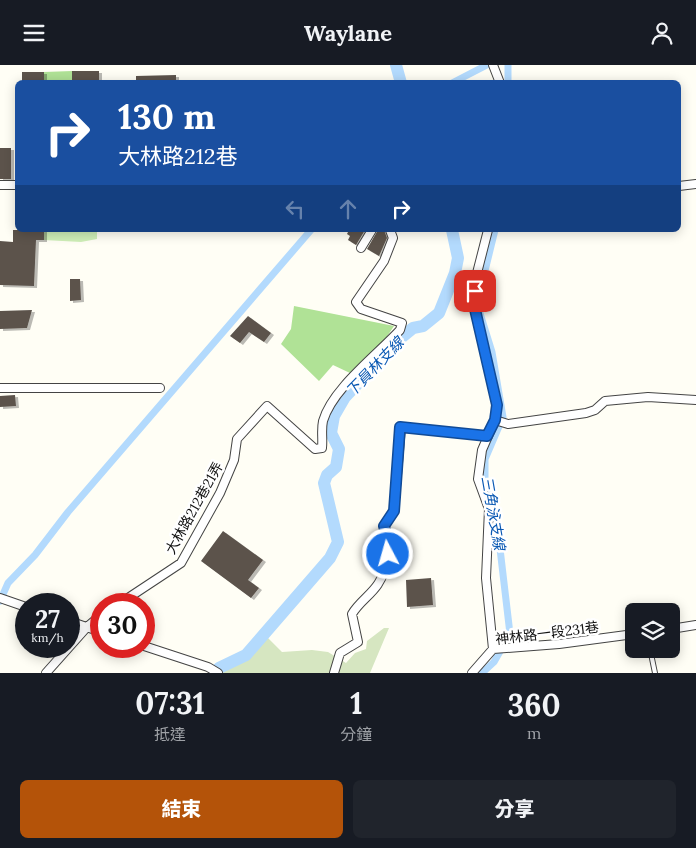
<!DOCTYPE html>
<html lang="zh-TW">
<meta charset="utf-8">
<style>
:root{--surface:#171b24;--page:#20242c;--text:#f1f3f6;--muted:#9ea1a6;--accent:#b45309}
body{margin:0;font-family:Lora,"Noto Sans TC",serif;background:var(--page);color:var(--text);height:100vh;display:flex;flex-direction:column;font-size:19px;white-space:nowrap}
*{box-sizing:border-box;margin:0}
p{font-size:16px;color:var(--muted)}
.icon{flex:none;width:28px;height:28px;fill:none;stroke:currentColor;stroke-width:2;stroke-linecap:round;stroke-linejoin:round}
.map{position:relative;height:608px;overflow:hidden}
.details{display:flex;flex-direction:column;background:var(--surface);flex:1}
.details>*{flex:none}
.top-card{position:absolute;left:15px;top:15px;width:666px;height:152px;border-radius:8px;box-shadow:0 2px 12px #0003;background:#1a4fa0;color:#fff;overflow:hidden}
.fabs{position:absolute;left:625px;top:538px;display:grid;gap:10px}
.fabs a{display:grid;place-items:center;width:55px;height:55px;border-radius:8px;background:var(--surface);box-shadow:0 2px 12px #0003;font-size:25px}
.speed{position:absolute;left:15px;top:528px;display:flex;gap:10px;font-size:25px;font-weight:700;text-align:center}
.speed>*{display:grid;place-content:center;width:65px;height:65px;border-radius:50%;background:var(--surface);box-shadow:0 2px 12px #0003;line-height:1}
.speed small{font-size:12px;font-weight:400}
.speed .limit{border:8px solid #d22;background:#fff;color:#111}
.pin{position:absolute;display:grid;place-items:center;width:42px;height:42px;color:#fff;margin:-21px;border-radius:10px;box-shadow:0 2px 8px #0006}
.me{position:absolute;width:55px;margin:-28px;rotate:354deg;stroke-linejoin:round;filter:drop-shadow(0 0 4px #0008)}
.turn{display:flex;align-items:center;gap:18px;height:105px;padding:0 20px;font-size:22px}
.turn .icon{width:65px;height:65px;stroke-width:2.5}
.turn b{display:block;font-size:35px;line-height:42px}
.lanes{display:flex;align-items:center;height:48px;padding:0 20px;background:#0003;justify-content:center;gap:25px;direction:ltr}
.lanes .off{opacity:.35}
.eta{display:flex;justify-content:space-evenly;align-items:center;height:85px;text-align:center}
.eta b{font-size:30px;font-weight:800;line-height:35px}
.action{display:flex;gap:10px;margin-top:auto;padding:10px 20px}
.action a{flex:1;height:58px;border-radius:8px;background:var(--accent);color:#fff;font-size:20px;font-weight:800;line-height:58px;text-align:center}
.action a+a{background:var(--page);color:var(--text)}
header{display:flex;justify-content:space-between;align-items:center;height:65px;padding:0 20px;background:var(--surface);font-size:22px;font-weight:800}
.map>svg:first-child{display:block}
</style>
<header><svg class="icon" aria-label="menu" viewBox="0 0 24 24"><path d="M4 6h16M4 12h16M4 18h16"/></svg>Waylane<svg class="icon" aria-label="person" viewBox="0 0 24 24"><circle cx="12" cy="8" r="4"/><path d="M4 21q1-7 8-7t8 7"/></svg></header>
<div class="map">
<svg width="696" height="608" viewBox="0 0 696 608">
<defs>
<filter id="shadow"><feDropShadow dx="3" dy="2" stdDeviation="0" flood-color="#0004"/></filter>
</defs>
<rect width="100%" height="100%" fill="#fffef5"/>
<path fill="#cfefb8" d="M44 165H97V174L81 177 44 175Z"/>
<path fill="#b0e296" d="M72 6V17H44V7Z
M294 241 394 261 384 276 350 308 333 300 319 316 281 279 291 264Z"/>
<path fill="#d6e6c1" d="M384 563H389L370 608H221L247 592 268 573 282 587 312 585 328 587 346 598 355 588 366 584 367 576Z"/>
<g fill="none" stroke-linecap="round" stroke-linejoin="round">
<path stroke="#b3dafd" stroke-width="7" d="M452 18 487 0
M508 18V0
M0 536 8 518 35 490 68 447 311 165
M482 608 494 597 510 569 497 458 485 417V394L503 352 492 287 479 245 482 218 495 165"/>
<path stroke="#b3dafd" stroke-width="12" d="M396 0 401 18
M215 608 219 603 246 590 330 493 338 477 324 418 327 410 336 402 339 384 331 368 334 351 345 332 402 272 413 263 423 261 439 248 455 208 458 193 452 165"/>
</g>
<path fill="#5b534c" filter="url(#shadow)" d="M72 6H99V18H72Z
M22 7H44V18H22Z
M176 10V18H136V11Z
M0 83H11V114H0Z
M13 165H44V175H36L34 221 0 220V176L13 177Z
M349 165H365L356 180 348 175 350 171 347 169Z
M378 165H384L387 173 379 191 367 184Z
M70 214H80L81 235 70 236Z
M32 245 27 263 0 264V246Z
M248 251 271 268 264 277 249 267 240 278 230 271Z
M15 330 16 341 0 342V331Z
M223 466 263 495 248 515 259 523 251 533 201 496Z
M431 513 433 540 407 542 406 515Z"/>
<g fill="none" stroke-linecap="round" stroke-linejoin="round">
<defs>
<path id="lane" d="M650 584 655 608"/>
<path id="street" d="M493 0 500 18
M0 120H18
M679 121 696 119
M488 165 476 212 474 240 497 340 495 355 482 385 478 414 489 444 486 513 493 584
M361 183 372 165
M0 323H160
M495 355 508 359 586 348 595 345 605 336 648 332 696 335
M0 533 26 542
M119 539 181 498 220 428 234 395 237 374 267 341 315 384 322 383C323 374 321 365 323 356 332 324 377 290 400 265L402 258 361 244 356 237 384 196 393 173 390 165
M69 556 101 567
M671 564 696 560
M144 581 208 602 218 608
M46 608 87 562 101 550
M334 608 340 588 358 577 352 549C359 537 371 530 378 519 389 503 388 479 384 461L394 446 401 362 487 371
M472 608 493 584 559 579 634 569"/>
</defs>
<use href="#lane" stroke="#444" stroke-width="6"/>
<use href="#street" stroke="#444" stroke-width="10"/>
<use href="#lane" stroke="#fff" stroke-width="4"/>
<use href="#street" stroke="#fff" stroke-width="8"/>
</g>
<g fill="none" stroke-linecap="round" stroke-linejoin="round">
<defs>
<path id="route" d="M388 489V476L384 461 394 446 400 362 487 371 495 355 497 340 474 240 475 226"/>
</defs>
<use href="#route" stroke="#114b97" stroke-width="12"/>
<use href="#route" stroke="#1a73e8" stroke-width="9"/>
</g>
<g text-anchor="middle" stroke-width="5" stroke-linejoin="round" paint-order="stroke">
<g font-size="14" fill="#111" stroke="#fff">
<text transform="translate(194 443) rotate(-61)" y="5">大林路212巷21弄</text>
<text transform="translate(547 568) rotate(-7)" y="5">神林路一段231巷</text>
</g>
<g font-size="15" font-style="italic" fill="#0958b3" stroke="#fff">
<text transform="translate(375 302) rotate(-46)" y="5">下員林支線</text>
<text transform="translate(493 448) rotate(80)" y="5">三角泳支線</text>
</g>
</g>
</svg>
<div class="fabs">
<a><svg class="icon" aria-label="layers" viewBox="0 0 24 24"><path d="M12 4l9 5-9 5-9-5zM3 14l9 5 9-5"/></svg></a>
</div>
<div class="speed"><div>27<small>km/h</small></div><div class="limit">30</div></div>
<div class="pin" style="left:475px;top:226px;background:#d93025"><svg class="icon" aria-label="arrive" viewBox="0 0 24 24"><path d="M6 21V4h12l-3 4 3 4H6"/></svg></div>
<svg class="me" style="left:388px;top:489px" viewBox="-20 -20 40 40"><circle r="17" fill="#1a73e8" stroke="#fff" stroke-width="3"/><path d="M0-11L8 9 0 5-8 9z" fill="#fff"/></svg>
<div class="top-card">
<div class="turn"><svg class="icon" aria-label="right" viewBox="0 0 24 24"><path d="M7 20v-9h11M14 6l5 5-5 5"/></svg><div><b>130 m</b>大林路212巷</div></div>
<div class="lanes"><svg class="icon off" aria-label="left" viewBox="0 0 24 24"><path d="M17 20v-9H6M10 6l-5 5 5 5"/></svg><svg class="icon off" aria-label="ahead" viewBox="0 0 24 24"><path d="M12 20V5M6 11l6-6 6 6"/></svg><svg class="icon" aria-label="right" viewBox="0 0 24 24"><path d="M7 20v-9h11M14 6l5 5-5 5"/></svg></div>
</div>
</div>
<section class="details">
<div class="eta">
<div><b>07:31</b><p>抵達</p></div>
<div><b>1</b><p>分鐘</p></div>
<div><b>360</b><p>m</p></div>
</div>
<div class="action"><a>結束</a><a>分享</a></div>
</section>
